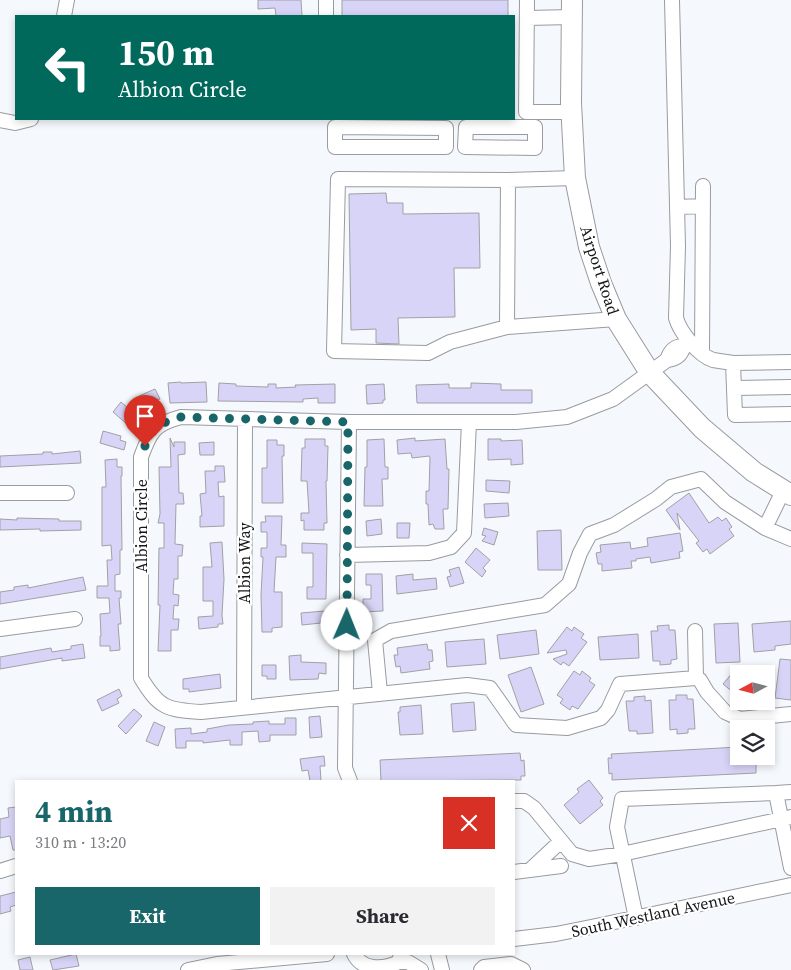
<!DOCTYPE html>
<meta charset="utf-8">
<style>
:root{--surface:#fff;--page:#f2f2f3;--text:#2b2b33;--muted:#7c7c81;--accent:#186669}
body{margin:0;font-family:"Source Serif 4",serif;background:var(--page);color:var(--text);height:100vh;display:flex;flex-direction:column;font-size:19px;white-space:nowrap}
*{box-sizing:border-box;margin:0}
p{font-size:16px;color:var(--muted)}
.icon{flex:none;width:28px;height:28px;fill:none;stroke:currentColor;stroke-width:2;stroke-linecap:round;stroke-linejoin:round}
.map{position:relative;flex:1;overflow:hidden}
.details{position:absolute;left:15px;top:780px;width:500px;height:175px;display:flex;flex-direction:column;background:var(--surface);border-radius:0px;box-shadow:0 2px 8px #0003}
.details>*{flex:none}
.top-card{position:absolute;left:15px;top:15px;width:500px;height:105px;border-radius:0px;box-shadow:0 2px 8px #0003;background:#00695c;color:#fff;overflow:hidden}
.needle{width:32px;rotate:263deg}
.fabs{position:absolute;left:730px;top:665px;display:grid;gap:10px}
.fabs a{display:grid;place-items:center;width:45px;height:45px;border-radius:0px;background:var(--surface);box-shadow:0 2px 8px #0003;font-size:25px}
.pin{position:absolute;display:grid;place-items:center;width:42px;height:42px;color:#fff;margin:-51px -21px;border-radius:50% 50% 50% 0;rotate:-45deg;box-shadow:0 0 5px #0007}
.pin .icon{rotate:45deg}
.me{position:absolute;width:55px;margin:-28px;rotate:1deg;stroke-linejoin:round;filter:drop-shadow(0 0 4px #0008)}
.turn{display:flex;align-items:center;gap:18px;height:105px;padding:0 20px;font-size:22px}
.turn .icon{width:65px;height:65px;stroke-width:2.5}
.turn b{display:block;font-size:35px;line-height:42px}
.round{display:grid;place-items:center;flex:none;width:52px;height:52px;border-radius:0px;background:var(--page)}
.head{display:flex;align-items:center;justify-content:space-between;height:85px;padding:0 20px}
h1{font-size:30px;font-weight:700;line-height:38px;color:var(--accent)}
.cta{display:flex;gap:10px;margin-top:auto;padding:10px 20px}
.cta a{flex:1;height:58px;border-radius:0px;background:var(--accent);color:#fff;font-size:20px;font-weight:700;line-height:58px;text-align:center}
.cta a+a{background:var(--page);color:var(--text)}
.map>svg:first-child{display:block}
</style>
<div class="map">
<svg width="791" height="970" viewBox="0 0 791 970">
<rect width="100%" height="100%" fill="#f5f9fd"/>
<path fill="#d8d4f7" stroke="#a1a0a5" d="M258 0H301L302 16H276L275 8 258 9Z
M342 0H508V16H342Z
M386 193 387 203H403V214L479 213 480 268H454L455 317 398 318 399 344 376 343V329L351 330 349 194Z
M181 382V383L206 382 207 402 170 403 168 383Z
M219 383 236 384V386L268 387V384H276V388L296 387 295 385 335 384V403H318V398L303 399V402L218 401Z
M471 383 501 384V390H532V403H417L416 385 449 384V388H471Z
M384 384 385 400H383V403L367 404 366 385Z
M155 389 160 399 153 402 155 407 146 411 139 396Z
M121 402 140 418 134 425 131 422 128 425 113 412Z
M103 431 121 436 120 440 126 442 124 450 100 443Z
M170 438 174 447V442H185V454L178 455 179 493H183L184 504H176L175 544 183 545 182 556H178V579H174L173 594 179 595 178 606 174 605 173 619H179L178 630H171V651H158L160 605H158L159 548H164V523H158L160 514 159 467H171Z
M415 438V441L445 439 447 469H449L448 509H443L444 529H435L433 524 429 525 428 504H426V491H429L430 458 429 456 412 458 411 453 398 454 397 440Z
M305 439H325V446H328L327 481H326L327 523H324V530H304V520L301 521V513H309L307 481H301L302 448H305Z
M384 439 385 467H388V479H382L383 506H364L365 467H367V440Z
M488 439H501V441L522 440 523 464 511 465V459L488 460Z
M267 440H277V445H284V456H282L283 503H262V468H267Z
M214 442V455H200L199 443Z
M80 451 81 463 0 467V456L43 454V452H52V454Z
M117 459V467H122V476H121L122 550H120V574L115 575V591H121V598H119L121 624H118L120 650 110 651V646H100V636H101L100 614 110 613 109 598H97V586H108L107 560H112L111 545 102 546V487H106L105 460Z
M215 466H224L225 482H218L219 497 224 496V526L200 527V516H202L200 494 206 493 205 471H215Z
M486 480 510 481 509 493 486 491Z
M689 493 709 523 718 517 722 521 726 518 732 527 729 529 734 536 710 554 707 549 703 552 696 543 699 541 677 513 680 530 666 510Z
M508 503 509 516 485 518 484 504Z
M265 516H282L281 545H286V557H276L274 592H282V627L272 628V632H262L261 595 263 557H261V548H267V532H261V522H266Z
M17 518 59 519V521H81V530L40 531V529L0 530V519L17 520Z
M381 519 382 534 367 536 366 521Z
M397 523H410L409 538H397Z
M484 528 498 532 494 545 482 541 486 536 482 535Z
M561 530 562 570H538L537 531Z
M680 533 683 551 679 552 680 558 651 563 650 557 636 559V561H631L632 568 602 571V564H598L596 553 601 552 600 545 630 542 631 549 648 546 647 538Z
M222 542 224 579 222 615 223 624H218V627L199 629 198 617 213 616V601H203V567H212L210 543Z
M302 543 327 544 326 599H307V587H313V553H302Z
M476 548 490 560 483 568 486 571 482 577 465 562Z
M459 567 464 583 450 587 447 577 451 576 449 570Z
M366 574H382L383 611 363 612V599H371V585H366Z
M413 574V580L436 578 437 589 397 594 396 576Z
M83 577 86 590 0 604V592L14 590V587L28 585V588Z
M325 611 326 620 320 621 321 623 302 625 301 613Z
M791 621V644L775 646V650L754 652 752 624Z
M738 623 740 662 716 663 714 624Z
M669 625V630H675L677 659 671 660V664L660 665V661H653L651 631H658L657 626Z
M567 627 572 631 574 627 584 634 581 638 587 642 569 666 563 662 561 665 553 659 567 654 566 650 547 653Z
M536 630 539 654 500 659 497 635Z
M638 634 639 658 600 660 598 637Z
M484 639 486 664 447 667 445 642Z
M83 644 85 658 62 661V658L0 669V657L51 648 52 652 71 649V646Z
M427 644 428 650H432L433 661 429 662 430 669 401 673 400 666 396 667 394 655H398L397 648Z
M301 655V662L326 663V674L319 673 318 679 290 680 289 656Z
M780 659 791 660V700L775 698Z
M262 665H276V679H267V676H262Z
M739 665 749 674H739V697L723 684Z
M531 667 544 704 521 712 508 675Z
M574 671 580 675 582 671 591 678 589 681 595 685 578 709 572 706 570 710 560 703 563 699 557 695Z
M220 674 221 688 189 692V689H183V679Z
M119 689 122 696 117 699 119 703 102 711 97 700Z
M676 695H687V699H693L695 729H688V733L677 734V729L670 730 669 700H676Z
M645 696V701L651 700 653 733 637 734V731H629L626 701H634V697Z
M474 702 476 730 453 732 451 704Z
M421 705 423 734 400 735 398 712H400V707Z
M134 709 142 716 126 734 118 726Z
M320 716 322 737 310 738 309 717Z
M285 718H296V735H270V741L259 742 258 731 242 732V745H230V740L203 743V741H186V748H176L175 729 191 728V734L207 732V729L229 725 253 724V722L269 721V724H285Z
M154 722 165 727 158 746 146 741Z
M739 747V756H756V773L612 780V773L609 774 608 758H612L611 754Z
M520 753 521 761 524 760 525 776H521V780L381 781 380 760Z
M324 756 325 766H320L321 781H310L308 770 302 771 300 759Z
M589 780 603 798 600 801 603 805 580 824 564 805 579 792 577 789Z
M16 807V850H13L10 836 0 838V819L9 817 8 808Z
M16 892V905L10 907 11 911 0 914V896Z
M76 954 79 966 53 970 50 960Z
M30 957 33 970H20L18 960Z"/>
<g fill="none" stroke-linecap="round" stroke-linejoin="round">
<defs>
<path id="minor" d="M527 0 526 112H572
M672 0 678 246 676 318C680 332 698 355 713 360 719 361 726 362 733 363
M64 16 67 0
M326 16V0
M527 18 572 17
M0 120 15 123 31 119
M335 127 446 128V147H335Z
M466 127H535V148L465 147Z
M575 178 508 180 338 179 334 351 428 353 450 342 507 327 616 319
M677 207 703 206
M507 327 508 180
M702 352 703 186
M667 360C670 351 674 346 684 346 681 355 677 359 667 360L613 399 567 417 516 422H349L181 417C154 424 150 432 141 457V678C159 708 167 710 201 712L467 685 490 688 516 725 567 728 601 718 608 710 620 684 696 678 700 680 707 692 725 712 740 719 791 714
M791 362 733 363 735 415 791 414
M734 388 791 387
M349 422 345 768 350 781
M0 493H67
M765 528 783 491
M347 555 429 553 451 547 464 533 469 422
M0 629 75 619
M695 631 696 678
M380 693 375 640 391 631 545 605 569 584 580 553 590 534 614 525 656 499 671 487 701 479 725 502 765 528 791 539
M244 707 245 419
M776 793 791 792
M514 801H524L534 808 572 854 589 859 622 854 791 817
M530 870 561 841
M0 871 16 866
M514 872 561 866
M636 918 617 827 622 799 776 793 791 868
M514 939 556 934 591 927 791 885
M354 954C362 970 382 970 399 962L401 954
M438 954 442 970
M399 962H408L421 970
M188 970 217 964 327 954
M481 970 484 967 511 964 523 970"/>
<path id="highway" d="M572 0 571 103 575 178 589 247 601 283 616 319 650 373 702 428 754 472 791 495"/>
</defs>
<use href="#minor" stroke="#989b9f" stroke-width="16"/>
<use href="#highway" stroke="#989b9f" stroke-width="22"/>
<use href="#minor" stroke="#fff" stroke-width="14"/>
<use href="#highway" stroke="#fff" stroke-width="20"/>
</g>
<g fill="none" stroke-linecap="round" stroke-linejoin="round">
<path stroke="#186669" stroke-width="9" stroke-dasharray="0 16.2" d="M145 446C152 427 162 422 181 417L348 422 347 625"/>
</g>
<g text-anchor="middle" stroke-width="4.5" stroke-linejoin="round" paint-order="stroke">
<g font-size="16" fill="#141517" stroke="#fff">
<text transform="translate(600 270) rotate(72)" y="6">Airport Road</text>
<text transform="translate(141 526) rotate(-90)" y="6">Albion Circle</text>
<text transform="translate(244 563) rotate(-90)" y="6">Albion Way</text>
<text transform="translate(653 914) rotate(-12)" y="6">South Westland Avenue</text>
</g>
</g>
</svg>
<div class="fabs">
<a><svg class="needle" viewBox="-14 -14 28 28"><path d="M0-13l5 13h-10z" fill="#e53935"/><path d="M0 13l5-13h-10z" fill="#7c7c81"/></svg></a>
<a><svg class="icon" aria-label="layers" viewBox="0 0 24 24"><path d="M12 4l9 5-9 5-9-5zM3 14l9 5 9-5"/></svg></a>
</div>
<div class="pin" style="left:145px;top:446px;background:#d93025"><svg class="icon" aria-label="arrive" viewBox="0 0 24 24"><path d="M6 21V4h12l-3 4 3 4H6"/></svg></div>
<svg class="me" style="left:347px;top:625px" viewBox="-20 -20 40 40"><circle r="19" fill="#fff"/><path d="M0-13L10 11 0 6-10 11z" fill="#186669"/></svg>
<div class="top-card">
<div class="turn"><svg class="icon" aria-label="left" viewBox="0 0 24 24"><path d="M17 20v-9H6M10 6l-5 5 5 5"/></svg><div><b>150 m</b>Albion Circle</div></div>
</div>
<section class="details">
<div class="head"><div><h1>4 min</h1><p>310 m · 13:20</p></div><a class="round" style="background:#d93025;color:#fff"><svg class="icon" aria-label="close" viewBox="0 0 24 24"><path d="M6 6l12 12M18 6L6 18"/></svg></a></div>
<div class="cta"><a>Exit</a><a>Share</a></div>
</section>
</div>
